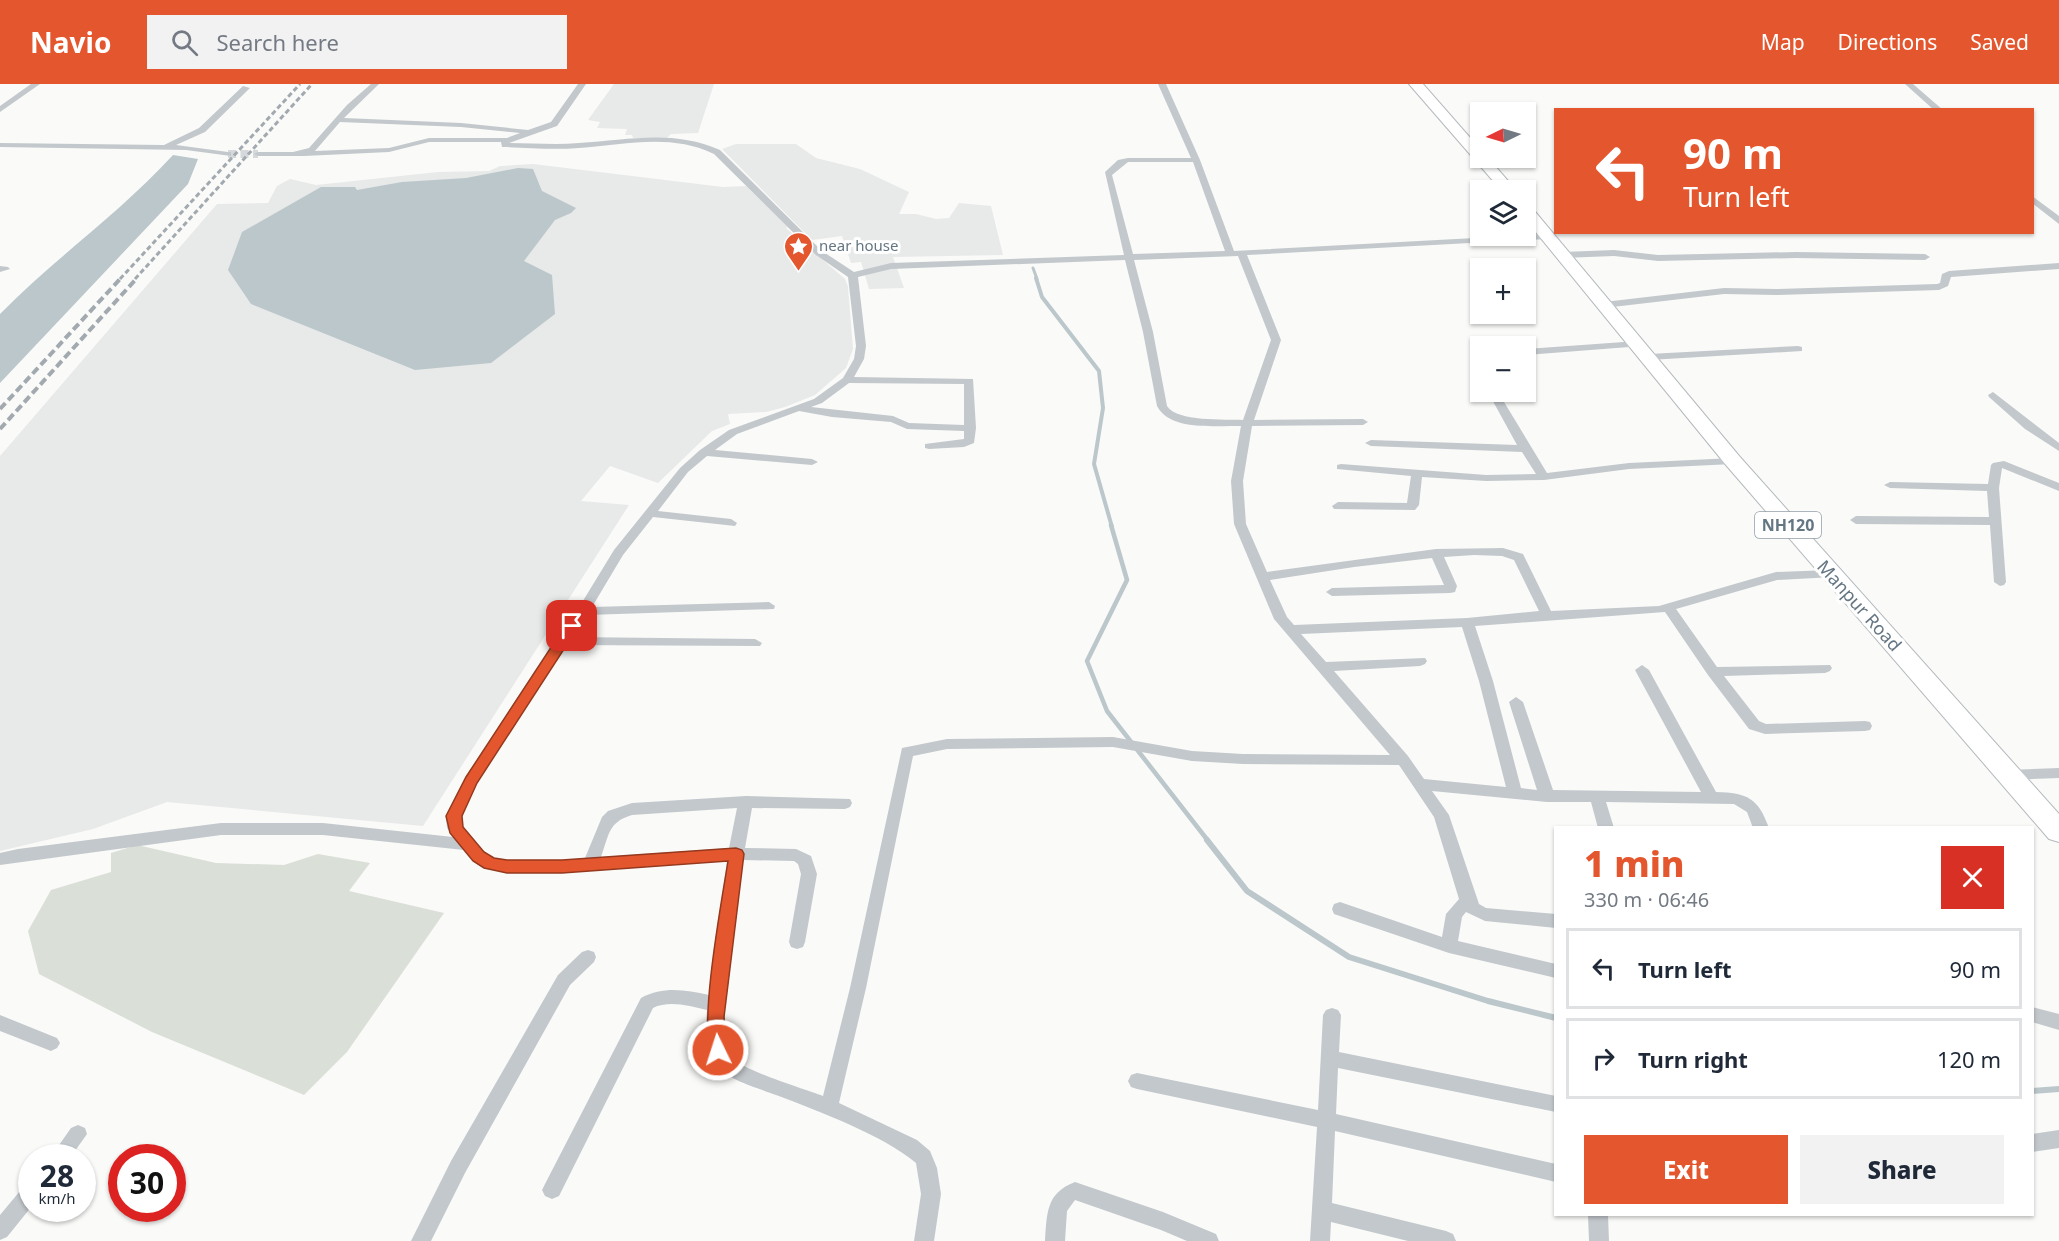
<!DOCTYPE html>
<meta charset="utf-8">
<style>
:root{--surface:#fff;--page:#f2f2f3;--text:#1f2937;--muted:#747a83;--line:#e0e1e3;--accent:#e4572e}
body{margin:0;font-family:"Noto Sans",sans-serif;background:var(--page);color:var(--text);height:100vh;display:flex;flex-direction:column;font-size:22px;white-space:nowrap}
*{box-sizing:border-box;margin:0}
p{font-size:20px;color:var(--muted)}
.icon{flex:none;width:33px;height:33px;fill:none;stroke:currentColor;stroke-width:2;stroke-linecap:round;stroke-linejoin:round}
.map{position:relative;flex:1;overflow:hidden}
.side{position:absolute;left:1554px;top:742px;width:480px;height:390px;display:flex;flex-direction:column;background:var(--surface);border-radius:0px;box-shadow:0 2px 4px #0004}
.side>*{flex:none}
.top-card{position:absolute;left:1554px;top:24px;width:480px;height:126px;border-radius:0px;box-shadow:0 2px 4px #0004;background:#e4572e;color:#fff;overflow:hidden}
.needle{width:39px;rotate:265deg}
.buttons{position:absolute;left:1470px;top:18px;display:grid;gap:12px}
.buttons a{display:grid;place-items:center;width:66px;height:66px;border-radius:0px;background:var(--surface);box-shadow:0 2px 4px #0004;font-size:30px}
.speed{position:absolute;left:18px;top:1060px;display:flex;gap:12px;font-size:30px;font-weight:700;text-align:center}
.speed>*{display:grid;place-content:center;width:78px;height:78px;border-radius:50%;background:var(--surface);box-shadow:0 2px 4px #0004;line-height:1}
.speed small{font-size:15px;font-weight:400}
.speed .limit{border:9px solid #d22;background:#fff;color:#111}
.pin{position:absolute;display:grid;place-items:center;width:51px;height:51px;color:#fff;margin:-26px;border-radius:12px;box-shadow:0 3px 9px #0006}
.me{position:absolute;width:66px;margin:-33px;rotate:356deg;stroke-linejoin:round;filter:drop-shadow(0 0 4px #0008)}
.turn{display:flex;align-items:center;gap:21px;height:126px;padding:0 30px;font-size:27px}
.turn .icon{width:78px;height:78px;stroke-width:2.5}
.turn b{display:block;font-size:42px;line-height:51px}
.round{display:grid;place-items:center;flex:none;width:63px;height:63px;border-radius:0px;background:var(--page)}
.head{display:flex;align-items:center;justify-content:space-between;height:102px;padding:0 30px}
h1{font-size:36px;font-weight:800;line-height:45px;color:var(--accent)}
.action{display:flex;gap:12px;margin-top:auto;padding:12px 30px}
.action a{flex:1;height:69px;border-radius:0px;background:var(--accent);color:#fff;font-size:24px;font-weight:800;line-height:69px;text-align:center}
.action a+a{background:var(--page);color:var(--text)}
ul{padding:0;list-style:none}
li{display:flex;align-items:center;gap:18px;height:81px;margin:0 12px 9px;padding:0 18px;border:3px solid var(--line);border-radius:0px}
li div{flex:1}
li b{display:block;font-size:22px}
li em{font-style:normal}
header{display:flex;align-items:center;gap:36px;box-sizing:border-box;height:84px;padding:0 30px;background:var(--accent);color:#fff}
header strong{font-size:28px}
nav{display:flex;gap:33px;margin-inline-start:auto;font-size:21px}
.search{width:420px;height:54px;background:var(--page);display:flex;align-items:center;gap:15px;box-sizing:border-box;padding:0 21px;border-radius:0px;color:var(--muted);font-size:22px}
.map>svg:first-child{display:block}
</style>
<header>
<strong>Navio</strong>
<div class="search"><svg class="icon" aria-label="search" viewBox="0 0 24 24"><circle cx="10" cy="10" r="6"/><path d="M15 15l6 6"/></svg>Search here</div>
<nav><a>Map</a><a>Directions</a><a>Saved</a></nav>
</header>
<div class="map">
<svg width="2059" height="1157" viewBox="0 0 2059 1157">
<rect width="100%" height="100%" fill="#fafaf8"/>
<path fill="#e8e9e9" d="M614 0H714L698 49 671 50 667 54H633L632 51H625L627 45 597 44 600 38 588 36Z
M736 60H796L816 74 860 85 909 108 899 130H916L936 135 949 134 959 119 991 122 1003 171 893 173 904 204 869 205 861 178 851 179 842 152 812 156 722 65Z
M533 80 723 103 746 102 788 143 786 144 845 195 848 203 853 265 846 284 815 311 785 323 766 328 728 330 730 340 712 347 658 399 610 382 581 417 629 421 423 742 167 718 93 745 0 767V372L217 120 268 119 277 102 290 95 316 101 438 88 489 87 500 82Z"/>
<path fill="#dadfd7" d="M137 761 216 779 284 781 318 770 370 779 349 807 444 829 347 968 304 1011 152 948 39 890 28 847 51 806 111 788V769Z"/>
<path fill="#bbc7cb" d="M173 71 198 75 188 100 0 299V230C55 174 120 129 173 71Z
M518 84 533 85 542 107 576 124 571 129 555 136 524 177 552 191 555 230 491 279 415 286 251 220 228 186 242 148 321 103H355L357 106 402 98 466 94Z"/>
<g fill="none" stroke-linecap="round" stroke-linejoin="round">
<path stroke="#bbc7cb" stroke-width="3" d="M1033 184 1037 195"/>
<path stroke="#bbc7cb" stroke-width="4" d="M1036 194 1042 213 1099 287 1103 324 1094 380 1112 443"/>
<path stroke="#bbc7cb" stroke-width="4.5" d="M1111 441 1127 496 1087 577 1107 627 1209 758"/>
<path stroke="#bbc7cb" stroke-width="6" d="M1207 756 1247 807 1349 873 1488 917 1556 934
M2032 1007 2059 1005"/>
<path stroke="#d5d9db" stroke-width="8" stroke-dasharray="8 4.5" stroke-linecap="butt" d="M228 70H258"/>
<defs>
<path id="trunk" d="M1409 0H1423L1480 65V74H1488L1516 106H1501Z
M1526 122 1532 124 1740 373 2059 730V758L2049 755 1726 381 1526 136Z"/>
</defs>
<use href="#trunk" stroke="#b4b9bd" stroke-width="2"/>
<path fill="#c3c8cc" fill-rule="evenodd" d="M31 0H40L0 28V22Z
M371 0H379L344 34 461 39 528 46 551 38 578 0H586L557 42 509 59C532 59 556 61 579 59 628 56 673 45 720 66L822 167 854 188 891 179 1124 171 1105 88 1118 76 1128 74H1191L1158 0H1166L1200 76 1234 167 1550 150V154L1547 155 1247 171 1281 256 1254 336 1363 335 1368 338 1363 341 1252 342 1243 397 1246 440 1267 488 1436 465 1503 464 1523 470 1551 527 1659 522 1776 488 1830 486 1836 490 1834 493 1777 496 1676 525 1717 583 1830 581 1832 584 1830 587 1825 589 1724 592 1759 637 1766 640 1865 637 1870 638 1872 642 1870 646 1865 647 1765 650 1749 645 1708 591 1665 528 1475 542 1493 597 1521 704 1537 706 1509 618 1516 613 1523 618 1553 706 1701 708 1635 586 1642 581 1649 586 1716 708C1748 709 1758 714 1769 744H1753L1747 728 1734 720 1606 718 1614 744H1598L1591 718H1547L1432 707 1449 731 1479 820 1486 824 1556 830V844L1485 837 1466 828 1462 833 1458 857 1556 880V894L1449 869 1334 830 1332 825 1334 820 1340 818 1442 853 1446 830 1459 815 1434 733 1399 681 1243 680 1192 677 1113 663 947 665 913 672 866 904 839 1019 917 1056 930 1067 937 1084 941 1110 934 1157H914L921 1110 916 1079C883 1051 818 1027 776 1011 761 1005 728 996 718 983 706 969 705 943 707 926 690 922 669 916 653 924L559 1112 552 1115 545 1112 542 1106 545 1100 641 914C664 902 685 906 709 911L727 777 562 788 507 789 484 783 473 776 464 766 323 751H221L0 781V769L18 765 221 739H323L453 753 447 744 446 732 466 693 556 554 578 525 614 466 680 384 700 366 729 346 814 315 843 294 854 275 856 262 848 193 816 171 714 70C670 49 625 61 579 64 554 66 529 64 505 63H502L501 58H429L389 68 304 72H258L254 70 258 68H293L309 64 347 21ZM340 38 461 43 520 49 507 54H429L389 64 315 67ZM1128 78H1193L1225 167 1133 170 1112 91ZM1238 172 1271 256 1243 336C1225 335 1177 338 1167 322L1153 248 1134 176ZM1125 176 1143 248 1157 322C1171 348 1215 341 1241 342L1231 397 1234 440 1274 535 1390 671 1243 670 1192 667 1113 653 947 655 902 664 850 904 823 1012C804 1005 741 986 730 972 714 950 739 809 743 776L794 777 798 780 801 790 789 858 791 863 797 865 803 863 805 858 817 790 811 772 796 765 745 764 752 724 845 725 850 723 852 719 850 715 746 712 632 719 608 727 602 733 585 774C563 776 515 782 495 774 482 769 460 747 462 733 463 718 485 687 494 673 517 636 541 599 565 561L760 562 762 559 755 555 571 553 587 531 774 525 775 522 769 518 592 523 623 471 653 433 735 442 737 439 731 435 658 427 688 388 707 372 812 381 818 378 812 375 715 366 737 350 799 327 832 333 891 338 907 345 964 347V355L925 360V364L929 365 964 363 974 359 976 344 973 295 854 293 864 275 866 262 858 193 891 185ZM849 299 964 300V341L909 339 893 332 811 323 822 319ZM1474 471 1502 472 1514 476 1539 527 1467 534 1294 541 1287 533 1270 496 1354 483 1432 474 1444 501 1332 504 1326 508 1332 512 1450 509 1455 508 1457 502 1444 473ZM1462 543 1479 597 1506 703 1424 695 1408 672 1334 587 1420 582 1425 580 1427 577 1425 574 1326 578 1301 550ZM737 724 729 764 601 773C609 751 608 738 632 731Z
M1905 0H1913L1943 26H1934Z
M243 2 250 4 205 48 176 61 228 68H231V72L186 66 0 63V59L164 61 199 44Z
M2032 112 2059 132V140L2032 119Z
M1614 166 1658 171 1796 168 1925 170 1930 173 1925 176 1796 174 1658 177 1614 172 1563 174 1558 171 1563 168Z
M2059 179V185L1951 193 1948 202 1939 206 1776 211 1724 210 1604 224 1599 221 1604 218 1724 204 1776 205 1937 200 1940 199 1942 190 1949 187Z
M0 182 8 183 10 185 0 188Z
M1638 257 1642 258V262L1526 271V265Z
M1798 262 1802 263V267L1649 276 1644 273 1649 270Z
M1490 308H1498L1547 389 1629 379 1733 374 1739 377 1733 380 1629 385 1544 396 1486 397 1422 393 1419 421 1415 426 1334 425 1332 422 1338 418 1407 419 1411 392 1337 385V381L1341 380 1486 391 1536 390 1522 368 1371 362 1365 359 1371 356 1517 361 1489 310Z
M1993 308 2059 359V367L2025 345 1989 313 1988 311Z
M2004 377 2059 399V407L2002 384 1999 404 2006 498 2004 501 2000 502 1994 498 1990 441 1856 440 1850 436 1856 432 1989 433 1987 407 1890 404 1884 401 1890 398 1988 400 1991 381 1993 379Z
M2059 684V694L2009 696 2004 695 2002 691 2004 687 2009 686Z
M588 866 594 868 596 873 594 878 570 901 465 1089 431 1157H411L451 1077 558 891 582 868Z
M2032 923 2059 930V946L2032 938Z
M1332 924 1338 926 1341 931 1339 968 1556 1012V1028L1338 984 1336 1030 1556 1080V1098L1335 1047 1332 1119 1446 1147 1453 1150 1456 1157H1408L1331 1138 1330 1157H1310L1317 1043 1137 1005 1131 1003 1128 997 1131 991 1137 989 1318 1026 1323 931 1326 926Z
M0 931 57 954 60 959 57 964 51 967 0 947Z
M78 1041 85 1044 87 1050 70 1074H50L71 1044Z
M2059 1046V1064L2032 1068V1050Z
M32 1098V1122L7 1153 0 1156V1131L25 1101Z
M1075 1098 1163 1128 1216 1150 1219 1157H1187L1161 1146 1075 1116 1067 1127 1065 1157H1045C1047 1129 1046 1109 1075 1098Z
M1588 1131H1608L1609 1157H1589Z"/>
<use href="#trunk" fill="#fff" fill-rule="evenodd"/>
<path stroke="#a2aab0" stroke-width="3" stroke-dasharray="5 3" stroke-linecap="butt" d="M120 195 300 0
M135 195 312 0"/>
<path stroke="#a2aab0" stroke-width="4" stroke-dasharray="8 4" stroke-linecap="butt" d="M0 325 121 194
M0 345 137 194"/>
</g>
<path fill="#e4572e" stroke="#94391e" stroke-width="1.5" d="M572 537 579 542 477 699 462 732 463 743 484 768 494 774 507 776H562L736 764 742 766 744 770 724 933 727 966 724 972 718 974 712 972C698 942 722 816 728 777L562 789H507L484 784 473 777 450 749 446 732 466 693 567 539Z"/>
<defs>
<symbol id="sight-pin" viewBox="-11 -11 22 30"><path d="M0 17L-7.5 6A9.5 9.5 0 1 1 7.5 6Z" fill="#e4572e" stroke="#fff"/><path d="M0-6L1.8-2.2L6-1.7L2.9 1.2L3.7 5.4L0 3.3L-3.7 5.4L-2.9 1.2L-6-1.7L-1.8-2.2Z" fill="#fff"/></symbol>
</defs>
<g fill-rule="evenodd">
<use href="#sight-pin" x="782" y="146" width="33" height="45"/>
</g>
<g text-anchor="middle" stroke-width="6" stroke-linejoin="round" paint-order="stroke">
<g font-size="15" fill="#657683" stroke="#fff" text-anchor="start">
<text x="819" y="167">near house</text>
</g>
<rect fill="#fff" stroke="#939fa8" stroke-width="1.5" x="1755" y="428" width="66" height="26" rx="4.5"/>
<g font-size="16" font-weight="bold" fill="#657683">
<text x="1788" y="447">NH120</text>
</g>
<g font-size="18" fill="#657683" stroke="#fff">
<text transform="translate(1859 522) rotate(48)" y="6">Manpur Road</text>
</g>
</g>
</svg>
<div class="buttons">
<a><svg class="needle" viewBox="-14 -14 28 28"><path d="M0-13l5 13h-10z" fill="#e53935"/><path d="M0 13l5-13h-10z" fill="#747a83"/></svg></a>
<a><svg class="icon" aria-label="layers" viewBox="0 0 24 24"><path d="M12 4l9 5-9 5-9-5zM3 14l9 5 9-5"/></svg></a>
<a>+</a>
<a>−</a>
</div>
<div class="speed"><div>28<small>km/h</small></div><div class="limit">30</div></div>
<div class="pin" style="left:572px;top:542px;background:#d93025"><svg class="icon" aria-label="arrive" viewBox="0 0 24 24"><path d="M6 21V4h12l-3 4 3 4H6"/></svg></div>
<svg class="me" style="left:718px;top:966px" viewBox="-20 -20 40 40"><circle r="17" fill="#e4572e" stroke="#fff" stroke-width="3"/><path d="M0-11L8 9 0 5-8 9z" fill="#fff"/></svg>
<div class="top-card">
<div class="turn"><svg class="icon" aria-label="left" viewBox="0 0 24 24"><path d="M17 20v-9H6M10 6l-5 5 5 5"/></svg><div><b>90 m</b>Turn left</div></div>
</div>
<section class="side">
<div class="head"><div><h1>1 min</h1><p>330 m · 06:46</p></div><a class="round" style="background:#d93025;color:#fff"><svg class="icon" aria-label="close" viewBox="0 0 24 24"><path d="M6 6l12 12M18 6L6 18"/></svg></a></div>
<ul>
<li><svg class="icon" aria-label="left" viewBox="0 0 24 24"><path d="M17 20v-9H6M10 6l-5 5 5 5"/></svg><div><b>Turn left</b></div><em>90 m</em></li>
<li><svg class="icon" aria-label="right" viewBox="0 0 24 24"><path d="M7 20v-9h11M14 6l5 5-5 5"/></svg><div><b>Turn right</b></div><em>120 m</em></li>
</ul>
<div class="action"><a>Exit</a><a>Share</a></div>
</section>
</div>
